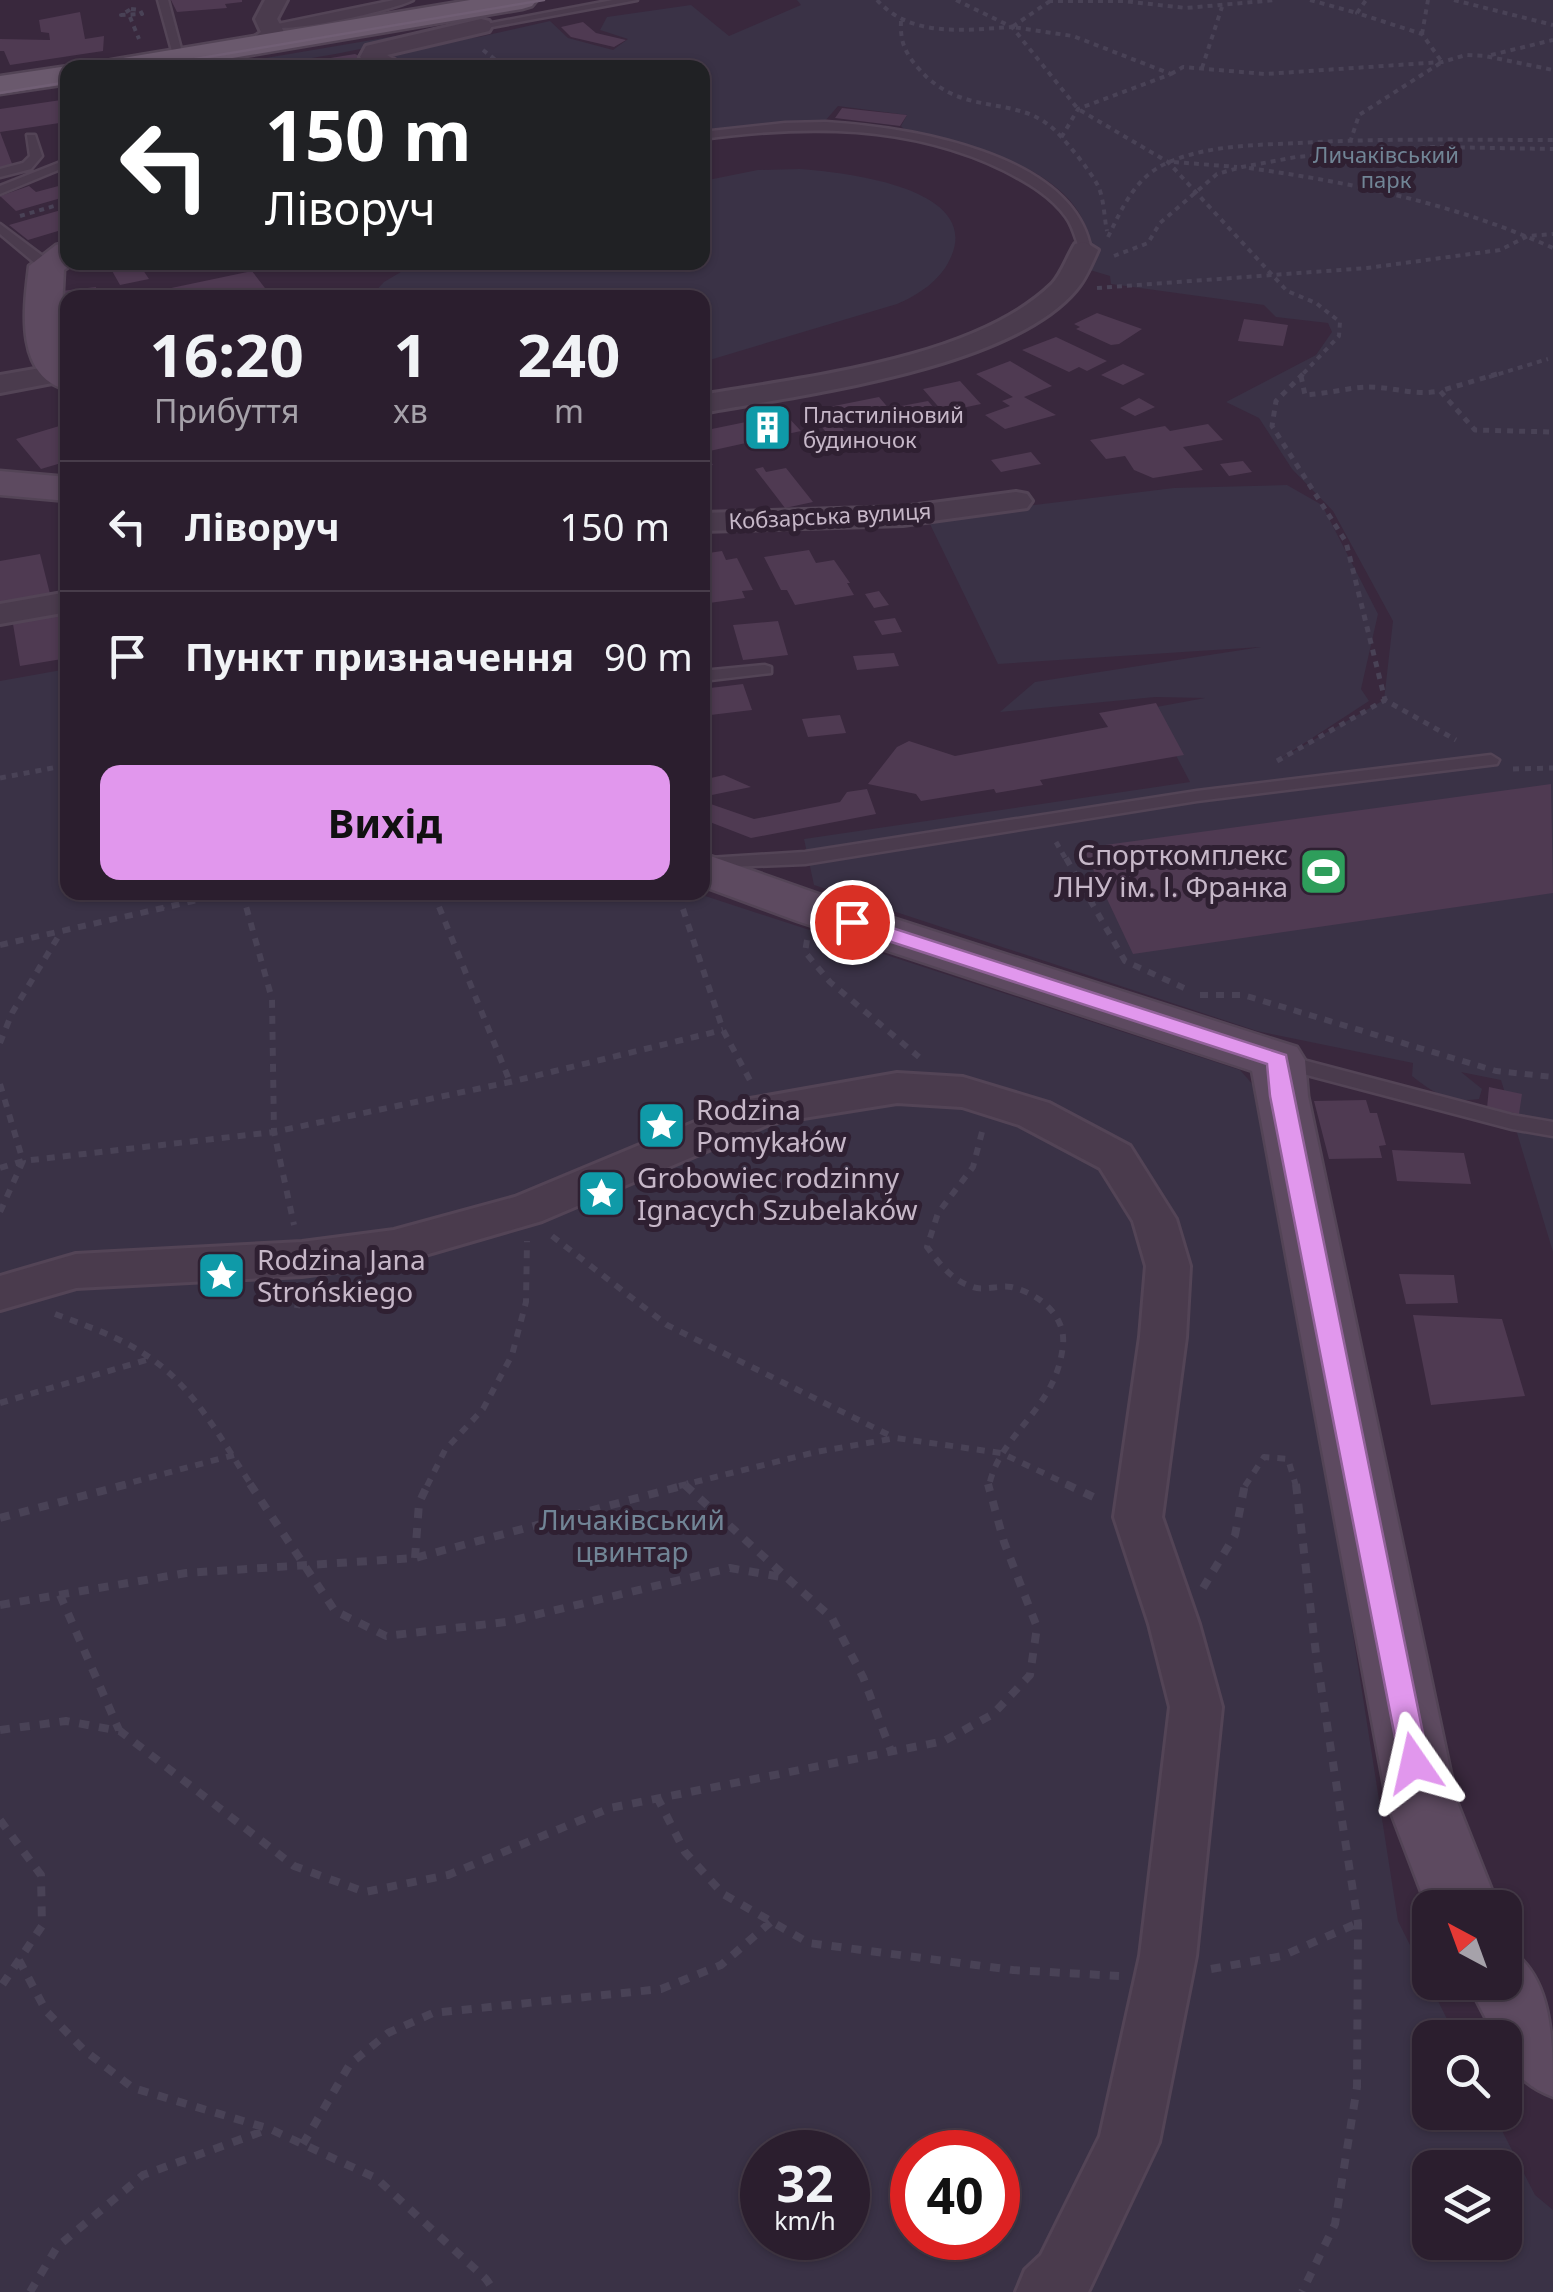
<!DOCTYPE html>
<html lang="uk">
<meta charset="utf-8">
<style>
:root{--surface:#2b1e2e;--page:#332736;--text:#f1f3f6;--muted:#a6a2aa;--line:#473c4a;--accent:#e197ed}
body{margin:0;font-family:"Noto Sans",sans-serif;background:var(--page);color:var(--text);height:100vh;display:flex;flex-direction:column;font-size:38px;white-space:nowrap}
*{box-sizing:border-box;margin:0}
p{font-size:32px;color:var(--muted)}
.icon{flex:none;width:55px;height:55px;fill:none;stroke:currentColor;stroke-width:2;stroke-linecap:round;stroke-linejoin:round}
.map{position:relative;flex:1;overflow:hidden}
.side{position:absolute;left:60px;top:290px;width:650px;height:610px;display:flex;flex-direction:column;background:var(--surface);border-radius:20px;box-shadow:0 2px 8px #0004,0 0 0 2px var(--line)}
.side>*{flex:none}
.guide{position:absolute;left:60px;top:60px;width:650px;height:210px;border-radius:20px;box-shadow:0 2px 8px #0004,0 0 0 2px var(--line);background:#202124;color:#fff;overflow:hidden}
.needle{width:65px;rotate:319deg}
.controls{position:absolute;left:1412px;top:1890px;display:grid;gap:20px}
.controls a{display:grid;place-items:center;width:110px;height:110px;border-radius:20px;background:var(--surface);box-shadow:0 2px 8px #0004,0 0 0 2px var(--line);font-size:50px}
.speed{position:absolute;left:740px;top:2130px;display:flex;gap:20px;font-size:50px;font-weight:700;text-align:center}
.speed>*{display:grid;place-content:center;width:130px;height:130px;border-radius:50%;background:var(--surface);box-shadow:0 2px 8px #0004,0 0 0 2px var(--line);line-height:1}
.speed small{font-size:25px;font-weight:400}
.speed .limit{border:15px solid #d22;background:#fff;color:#111}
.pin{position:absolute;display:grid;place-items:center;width:85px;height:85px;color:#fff;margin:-42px;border:5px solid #fff;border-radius:50%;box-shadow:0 2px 10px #0007}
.me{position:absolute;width:110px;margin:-55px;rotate:349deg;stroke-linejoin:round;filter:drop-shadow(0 0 8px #0008)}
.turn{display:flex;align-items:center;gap:35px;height:210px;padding:0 40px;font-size:45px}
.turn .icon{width:130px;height:130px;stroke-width:2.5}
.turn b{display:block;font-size:70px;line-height:85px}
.eta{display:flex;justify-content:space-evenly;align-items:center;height:170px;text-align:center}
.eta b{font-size:60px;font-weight:700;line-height:70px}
.button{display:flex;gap:20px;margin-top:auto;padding:20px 40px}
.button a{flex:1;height:115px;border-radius:20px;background:var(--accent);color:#111;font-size:40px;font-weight:700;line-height:115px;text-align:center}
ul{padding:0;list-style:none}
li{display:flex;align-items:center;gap:30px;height:130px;padding:0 40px;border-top:2px solid var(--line)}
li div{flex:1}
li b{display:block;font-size:38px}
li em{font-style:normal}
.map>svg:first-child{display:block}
</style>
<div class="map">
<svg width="1553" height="2292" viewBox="0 0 1553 2292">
<rect width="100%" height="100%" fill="#39283d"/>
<path fill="#3a3246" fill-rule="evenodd" d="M797 0H1553V1252L1501 1080 1461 1072 1482 1089 1479 1099C1449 1103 1435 1094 1412 1076L1413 1063 1257 1031 814 885 804 839 1190 782 1151 708 1205 698 1155 697 1000 712 1035 682 1261 647 998 664 927 518 1174 488 1287 485 1322 505 1378 614 1361 689 1369 701 1280 759 1384 700 1393 621 1333 511 1292 469 1259 418 1226 402 1316 355 1332 332 1328 323 1276 317 1264 305 1111 284 1110 276 1090 270C1104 173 975 146 905 130L901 126 907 115 838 106 825 121 774 123 703 133 702 68H419L391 55 398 47 479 37 550 21 568 38 613 50 628 39 600 30 607 17 691 5 729 36 801 5Z
M472 23C386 44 296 67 206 68Z
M799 169C842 172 985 187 950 259 940 281 918 295 897 304L703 362 702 298 370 297 384 282 416 263 702 262 703 181 758 170Z
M67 669 68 892 696 893 1240 1070 1270 1104 1398 1921 1456 2037 1430 2038V2112L1493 2113 1535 2195 1553 2210V2292H0V681ZM762 2152H848V2238H762ZM912 2152H998V2238H912ZM1430 2168H1505V2242H1430Z"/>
<path fill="#4f3a52" d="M171 0H242V2L225 4 227 8 177 12Z
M80 12 85 39 104 36 103 51 10 65 4 51H0V39L50 40 49 33 41 32 39 20Z
M583 22 596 33 626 40 614 47 571 37 561 27Z
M355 54 385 68H303L300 63Z
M68 99 66 122 0 132 14 169 0 171V109Z
M842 108 907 115 900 126 835 118Z
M68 177V196L16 211 0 196 29 186 36 192 66 184 60 179Z
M68 208V228L28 240 9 225Z
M139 264 149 279 120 285 111 269Z
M252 271 268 292 241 298H161L157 291Z
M96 287V298H68V307L61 308V291Z
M1097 313 1142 329 1119 344 1111 345 1076 329 1080 327 1074 324Z
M1244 319 1288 325 1283 346 1238 341Z
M1056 337 1107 361 1087 371 1079 367 1069 372 1022 350Z
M1010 361 1052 386 1024 397 1056 415 1005 429 985 415 1010 406 1002 401 1013 397 976 374Z
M1123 364 1145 374 1123 385 1101 375Z
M960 381 981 404 943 412 923 389Z
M879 397 896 417 842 428 845 432 829 436 809 411Z
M1139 398 1155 407 1135 416 1120 408Z
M928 401 940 415 909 422 896 407Z
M785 414 801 431 705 452 713 465 702 467V431Z
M66 424 68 461 41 469 16 439Z
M1208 424 1223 440 1183 447 1203 470 1153 478 1134 470 1125 456 1106 459 1090 440 1165 426 1170 431Z
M1031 452 1041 464 1001 472 991 460Z
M1243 461 1252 472 1229 476 1220 464Z
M763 467 766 472 786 468 813 502 785 508 755 469Z
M809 550 816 563 834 560 850 583H847L854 595 795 605 787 590H781L764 557Z
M722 551 726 560 737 558 753 590 742 591 745 598 702 604V554Z
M40 554 50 594 0 603V561Z
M879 591 889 605 874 608 865 594Z
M68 614V658L20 666 13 624Z
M895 618 902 632 882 635 874 621Z
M778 621 788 655 743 660 733 625Z
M894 653 899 666 857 670 853 656Z
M743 684 752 710 702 716V689Z
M1156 703 1184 755 1040 780 1043 785 996 793 994 789 921 801 916 794 868 784 897 747 909 741 955 756 1108 727 1099 713Z
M840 715 846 733 808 737 802 719Z
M724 775 751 787 702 797V780Z
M1551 784 1553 893 1133 954 1083 848Z
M867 789 876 814 751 838 702 819V801L754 819 840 802 847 792Z
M1489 1087 1522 1094 1519 1114 1487 1108Z
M1366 1100 1370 1113H1377L1386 1145 1379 1146 1382 1158 1329 1159 1314 1101Z
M1392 1150 1464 1153 1471 1184 1397 1181Z
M1399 1274 1454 1275 1458 1303 1406 1304Z
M1413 1315 1502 1319 1525 1396 1431 1405Z"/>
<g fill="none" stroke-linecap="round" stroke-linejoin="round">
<defs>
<path id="lane" d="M158 0H168L184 60 174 58Z
M394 0H413C394 10 285 35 268 26Z
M613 0H637L481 29 476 26Z
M826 122C906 127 1074 152 1091 250L1081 253C1076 241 1074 228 1066 217 1051 196 1028 183 1005 171 909 124 806 125 702 139V132L785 123Z
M27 135H35L42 156 31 169 0 177V169L23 163 30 156Z
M68 159V166L0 194V186Z
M0 224 52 263V269H42L0 234Z
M765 665 771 667V673L702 681V671Z
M1491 755 1499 760 1497 764 1197 801 805 864 702 868 703 860 709 858 805 852 1197 791Z
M1280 1054 1512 1115 1553 1122V1136L1512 1129 1273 1066 1270 1061 1273 1056Z"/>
<path id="street" d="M265 0H287L277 19 285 34 263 51H247L243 46 261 32 255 19Z
M481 19 489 21 492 26 489 31 387 55 407 68H375L360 57 366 46Z
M1085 242 1098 250C1092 263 1086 279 1076 290 1010 369 801 395 702 413V395C805 377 975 359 1052 284 1062 273 1067 257 1075 244Z
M58 365 68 368V380L0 393V375Z
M1016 492 1027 494 1032 501 1027 508 903 525 702 531V513L903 507Z
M68 592V612L0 624V604Z
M897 1073 963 1077 1049 1103 1130 1146 1176 1219 1190 1266 1186 1337 1162 1517 1199 1624 1222 1707 1196 1956 1159 2142 1088 2292H1016L1025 2270 1041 2255 1100 2136 1140 1956 1170 1707 1149 1624 1114 1517 1140 1337 1146 1266 1133 1221 1100 1168 1019 1125 962 1107 897 1103 772 1123 542 1221 394 1264 302 1276 76 1288 0 1310V1276L76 1254 302 1242 394 1230 515 1197 750 1099Z"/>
<path id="secondary" d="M68 242V262H76L64 270 61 328 68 356V390C14 377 24 308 29 266L56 245Z
M0 471 68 477V501L0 495Z
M702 853 833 899 1297 1047 1305 1060 1308 1096 1457 1802 1499 1908H1430V1915L1387 1802 1252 1071 797 921 702 886Z
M1505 1947C1553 1973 1553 2039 1553 2097 1527 2087 1505 2069 1505 2038H1496L1467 1982H1505Z"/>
<path id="primary" d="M470 0H537L532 6 522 9 174 68H102L106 61 117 59Z
M68 66 75 68H68V84L0 94V76Z"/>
</defs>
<use href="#lane" stroke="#534456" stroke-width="5"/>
<use href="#street" stroke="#534456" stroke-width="6"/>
<use href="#secondary" stroke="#534456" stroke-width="5"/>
<use href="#primary" stroke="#534456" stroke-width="5"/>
<path stroke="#494256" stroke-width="4" stroke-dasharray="5 5" stroke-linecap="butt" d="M877 0C911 38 964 30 1011 27
M956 0 1012 27 1078 109 1168 162 1287 291 1316 303 1340 322 1339 336 1300 377
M1310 0 1357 13
M1454 0 1553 25
M1048 1H1123L1186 8 1276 0
M1050 1 1012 27 1073 36 1171 74 1078 109 1061 138
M131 9 140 10 142 14 121 15Z
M130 17 139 39
M901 21C900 42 905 53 919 69 961 117 1012 95 1050 126 1062 135 1092 173 1098 186 1104 198 1104 217 1107 231
M1422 34 1428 0
M483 50 506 68
M1491 55 1553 40
M1202 68 1222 7
M1171 74 1183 67 1265 74 1442 62 1466 55 1485 56 1553 70
M1347 152 1359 115 1442 62 1422 34 1357 13 1366 0
M1174 162 1237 167
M1249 168C1354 183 1456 204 1553 248
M20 216 68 202
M1108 237C1123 206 1136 176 1169 162 1209 145 1257 145 1299 143 1383 138 1468 140 1553 140
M1114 256 1148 243 1160 223 1217 174 1242 167 1296 157 1433 147 1553 149
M1097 288 1367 268 1500 250 1528 236 1553 234
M1489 377 1548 359"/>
<path stroke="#494256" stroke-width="5" stroke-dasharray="6 6" stroke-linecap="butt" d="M1303 374 1276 401 1272 426 1346 542 1385 700 1456 740
M1497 374 1440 391 1475 430 1553 432
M1301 376 1305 395C1326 394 1351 387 1369 387 1394 387 1414 396 1440 391
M1277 761 1385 700
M1513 769 1553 768
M0 778 68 765
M1056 842 1067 861"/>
<path stroke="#494256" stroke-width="6" stroke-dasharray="8 8" stroke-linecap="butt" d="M1066 858 1125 961 1184 988
M159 892 162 909
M242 892 272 999 274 1132 294 1225
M433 892 510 1082
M683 909 723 1030 752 1084
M807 940 805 952 830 982 919 1057
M0 945 233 892
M1200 995H1243L1496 1071 1553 1077
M0 1043 12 1013 61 932
M0 1084 23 1161 0 1212
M982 1132 973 1167 938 1213 927 1247C939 1263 952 1281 973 1287 984 1291 999 1285 1011 1287 1038 1293 1066 1315 1063 1345 1056 1411 1000 1432 989 1486
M0 1168 23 1161 274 1132 510 1082 723 1030
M552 1236 667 1325 893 1437
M297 1308 300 1291
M55 1314C87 1326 120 1337 149 1357 194 1387 222 1441 252 1486
M0 1403 150 1359
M118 1486 234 1455
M427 1486 445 1450 483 1409 512 1355 526 1302 527 1241
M679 1486 816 1452 896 1438 1001 1453 1071 1486
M1245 1486 1264 1457 1288 1459 1296 1486"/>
<path stroke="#494256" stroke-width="8" stroke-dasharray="10 10" stroke-linecap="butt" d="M250 1484 335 1611 386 1636 506 1622 730 1568 787 1578 832 1618 863 1677 891 1751
M1066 1484 1100 1500
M1296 1484 1316 1654 1358 1923 1357 2087 1335 2224 1302 2292
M685 1485 786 1577
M0 1518 128 1484
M415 1558 419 1503 428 1484
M1203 1588 1235 1535 1245 1484
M60 1595 119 1730
M0 1605 186 1573 415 1558 689 1484
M0 1730 66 1721 120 1731 294 1866 365 1892 448 1875 610 1808 944 1741 993 1714 1030 1675 1037 1627 1004 1542 988 1484
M657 1797 685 1852 723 1894 809 1943 1013 1970 1119 1976
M0 1820 41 1875 42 1926 0 1988
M19 1960 46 2011 84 2050 133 2088 270 2129 376 2178 486 2279 495 2292
M1211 1969 1282 1956 1358 1923
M303 2144 350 2064 388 2033 433 2013 661 1989 721 1965 772 1921
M30 2292 57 2247 143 2175 269 2129"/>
<use href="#lane" fill="#4a3b4d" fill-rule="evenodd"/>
<use href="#street" fill="#4a3b4d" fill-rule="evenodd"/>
<use href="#secondary" fill="#5d4a60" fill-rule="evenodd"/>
<use href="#primary" fill="#6a596d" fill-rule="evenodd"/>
<path stroke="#705e74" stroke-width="2.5" d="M142 68 544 0
M0 93 68 82"/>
</g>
<path fill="#e197ed" stroke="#92629a" stroke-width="2.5" d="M852 915 1286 1055 1429 1763 1424 1772 1414 1776 1404 1772 1400 1763 1270 1096 1267 1064 845 927 842 922 845 917Z"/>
<defs>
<symbol id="building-square" viewBox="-11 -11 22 22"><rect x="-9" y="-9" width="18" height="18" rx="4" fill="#0f9aa8" stroke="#2f2032"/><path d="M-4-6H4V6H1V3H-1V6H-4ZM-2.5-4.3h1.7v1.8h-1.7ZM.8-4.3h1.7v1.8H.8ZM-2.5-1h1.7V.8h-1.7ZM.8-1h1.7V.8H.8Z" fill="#fff"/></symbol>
<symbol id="stadium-square" viewBox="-11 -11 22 22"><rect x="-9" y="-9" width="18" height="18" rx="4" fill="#2e9e5b" stroke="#2f2032"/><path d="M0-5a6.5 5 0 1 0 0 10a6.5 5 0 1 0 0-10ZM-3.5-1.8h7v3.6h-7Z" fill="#fff"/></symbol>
<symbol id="sight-square" viewBox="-11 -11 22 22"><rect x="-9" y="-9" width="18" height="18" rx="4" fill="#0f9aa8" stroke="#2f2032"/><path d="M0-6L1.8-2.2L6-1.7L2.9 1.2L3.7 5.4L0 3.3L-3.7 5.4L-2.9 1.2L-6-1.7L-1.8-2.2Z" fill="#fff"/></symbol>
</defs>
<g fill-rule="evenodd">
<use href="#building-square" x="740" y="400" width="55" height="55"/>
<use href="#stadium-square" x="1296" y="844" width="55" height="55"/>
<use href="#sight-square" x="634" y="1098" width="55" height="55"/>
<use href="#sight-square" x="574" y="1166" width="55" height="55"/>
<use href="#sight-square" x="194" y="1248" width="55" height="55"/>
</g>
<g text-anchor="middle" stroke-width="10" stroke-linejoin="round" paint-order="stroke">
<g font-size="22" fill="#718596" stroke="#2f2032">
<text x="1386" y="163">Личаківський<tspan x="1386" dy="25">парк</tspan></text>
</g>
<g font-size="22" fill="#c6b7c8" stroke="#2f2032" text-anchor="start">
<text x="803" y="423">Пластиліновий<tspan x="803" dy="25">будиночок</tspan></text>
</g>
<g font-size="22" fill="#c6b7c8" stroke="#2f2032">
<text transform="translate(830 516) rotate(-3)" y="8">Кобзарська вулиця</text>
</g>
<g font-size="28" fill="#c6b7c8" stroke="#2f2032" text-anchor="start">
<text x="1288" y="865" text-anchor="end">Спорткомплекс<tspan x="1288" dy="32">ЛНУ ім. І. Франка</tspan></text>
<text x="696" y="1120">Rodzina<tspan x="696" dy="32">Pomykałów</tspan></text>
<text x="637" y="1188">Grobowiec rodzinny<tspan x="637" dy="32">Ignacych Szubelaków</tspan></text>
<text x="257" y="1270">Rodzina Jana<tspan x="257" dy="32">Strońskiego</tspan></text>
</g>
<g font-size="28" fill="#718596" stroke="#2f2032">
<text x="632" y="1530">Личаківський<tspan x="632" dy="32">цвинтар</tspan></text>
</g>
</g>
</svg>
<div class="controls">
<a><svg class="needle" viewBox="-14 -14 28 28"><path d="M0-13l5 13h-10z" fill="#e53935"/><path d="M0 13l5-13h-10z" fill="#a6a2aa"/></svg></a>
<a><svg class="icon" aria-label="search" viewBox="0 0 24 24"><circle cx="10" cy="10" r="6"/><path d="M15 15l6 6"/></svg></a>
<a><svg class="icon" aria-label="layers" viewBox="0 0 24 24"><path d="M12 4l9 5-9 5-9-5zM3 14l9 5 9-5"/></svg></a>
</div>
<div class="speed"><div>32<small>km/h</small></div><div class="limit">40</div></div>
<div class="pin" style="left:852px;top:922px;background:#d93025"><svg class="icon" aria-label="arrive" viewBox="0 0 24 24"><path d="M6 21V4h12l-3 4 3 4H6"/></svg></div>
<svg class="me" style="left:1414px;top:1763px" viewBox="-20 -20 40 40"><path d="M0-17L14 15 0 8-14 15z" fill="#e197ed" stroke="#fff" stroke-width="4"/></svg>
<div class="guide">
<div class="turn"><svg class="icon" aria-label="left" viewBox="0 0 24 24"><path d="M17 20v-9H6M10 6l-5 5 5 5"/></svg><div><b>150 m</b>Ліворуч</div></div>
</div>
<section class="side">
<div class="eta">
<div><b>16:20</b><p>Прибуття</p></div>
<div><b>1</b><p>хв</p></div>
<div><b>240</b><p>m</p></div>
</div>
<ul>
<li><svg class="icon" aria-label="left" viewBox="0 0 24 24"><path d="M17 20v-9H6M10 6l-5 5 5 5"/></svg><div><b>Ліворуч</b></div><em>150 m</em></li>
<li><svg class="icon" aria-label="arrive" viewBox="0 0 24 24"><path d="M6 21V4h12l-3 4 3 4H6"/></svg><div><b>Пункт призначення</b></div><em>90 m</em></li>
</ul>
<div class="button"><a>Вихід</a></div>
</section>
</div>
